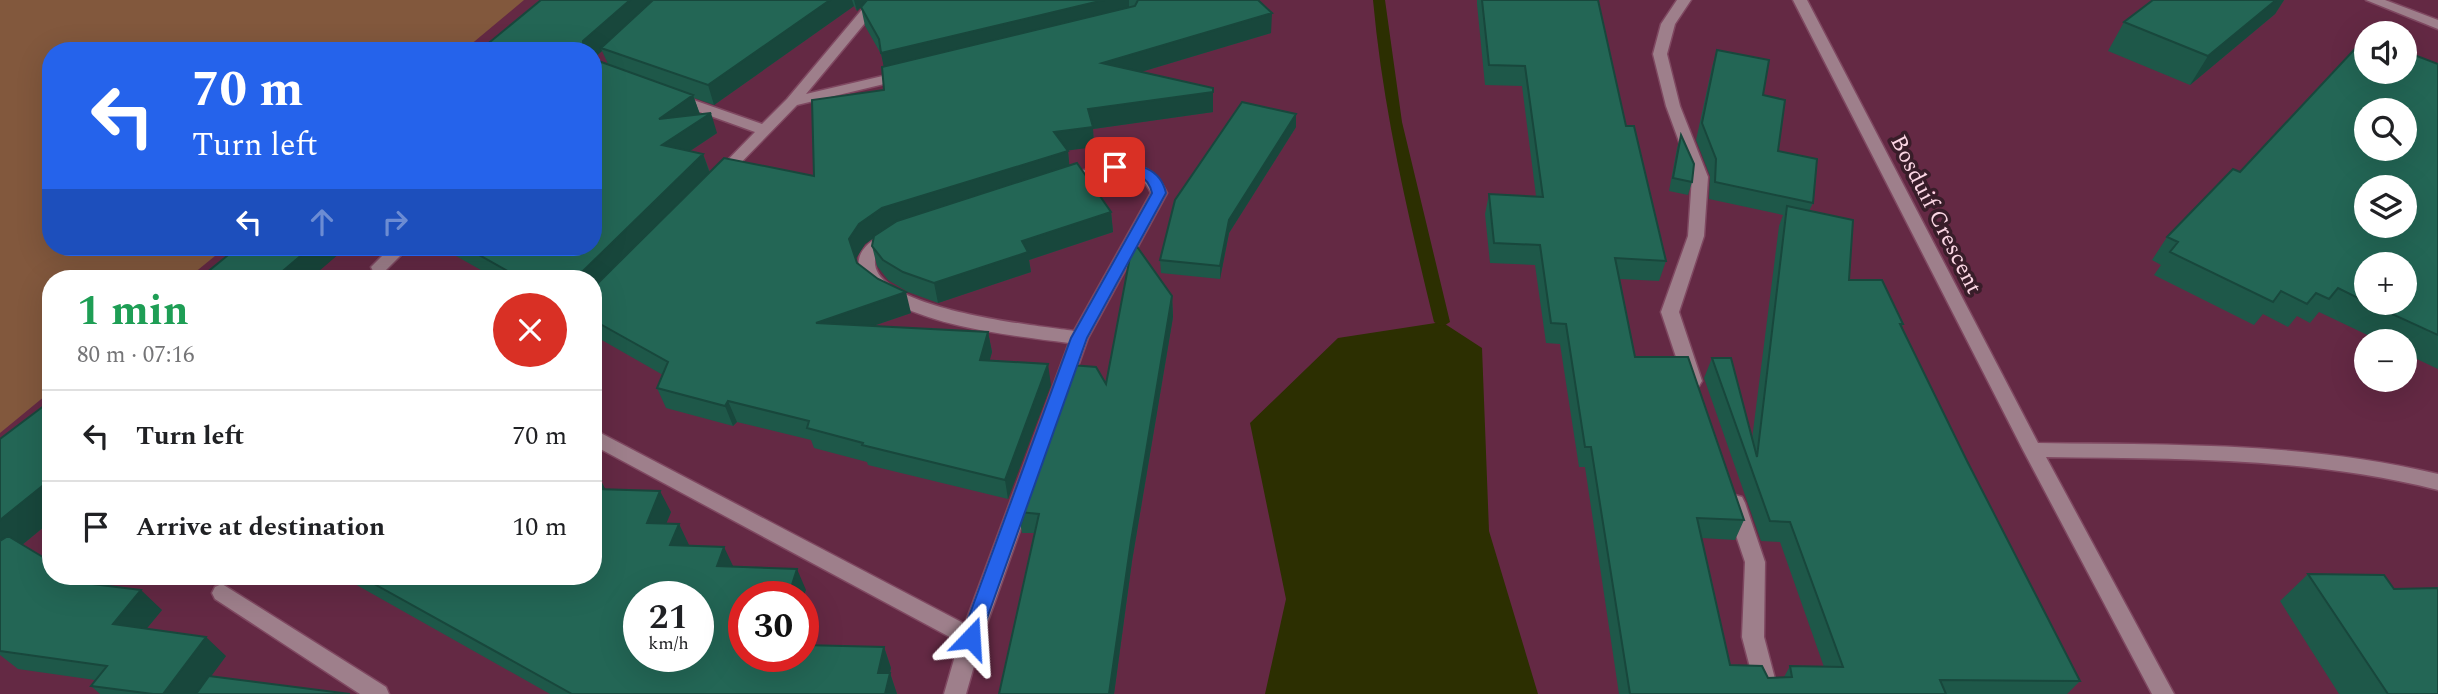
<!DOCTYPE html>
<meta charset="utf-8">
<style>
:root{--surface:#fff;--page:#f6f6f6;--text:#202124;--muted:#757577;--line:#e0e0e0}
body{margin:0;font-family:Spectral,serif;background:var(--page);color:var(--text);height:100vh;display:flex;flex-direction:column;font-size:26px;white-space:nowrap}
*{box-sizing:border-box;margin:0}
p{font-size:23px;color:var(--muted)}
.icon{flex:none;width:38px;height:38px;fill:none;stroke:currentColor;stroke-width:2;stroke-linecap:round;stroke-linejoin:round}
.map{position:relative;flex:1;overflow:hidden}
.sheet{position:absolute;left:42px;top:270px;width:560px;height:315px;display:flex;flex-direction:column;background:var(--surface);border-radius:28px;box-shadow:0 7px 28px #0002}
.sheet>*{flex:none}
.banner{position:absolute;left:42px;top:42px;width:560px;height:214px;border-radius:28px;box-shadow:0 7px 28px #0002;background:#2563eb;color:#fff;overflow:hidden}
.tools{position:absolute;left:2354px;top:21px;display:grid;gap:14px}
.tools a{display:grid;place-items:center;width:63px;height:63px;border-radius:50%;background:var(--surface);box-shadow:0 7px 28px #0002;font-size:35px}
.speed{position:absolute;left:623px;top:581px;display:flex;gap:14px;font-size:35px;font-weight:700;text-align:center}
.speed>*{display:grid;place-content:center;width:91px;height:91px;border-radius:50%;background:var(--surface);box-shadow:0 7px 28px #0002;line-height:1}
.speed small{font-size:18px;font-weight:400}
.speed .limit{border:10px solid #d22;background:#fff;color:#111}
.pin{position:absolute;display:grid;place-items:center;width:60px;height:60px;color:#fff;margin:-30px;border-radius:14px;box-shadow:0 4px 10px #0006}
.me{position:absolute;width:77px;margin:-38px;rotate:20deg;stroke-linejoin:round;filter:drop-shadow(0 0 5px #0008)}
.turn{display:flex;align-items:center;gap:24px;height:147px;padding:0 35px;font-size:32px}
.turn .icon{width:91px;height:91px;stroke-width:2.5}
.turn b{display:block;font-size:49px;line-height:60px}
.lanes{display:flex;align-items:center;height:66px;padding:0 35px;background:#0003;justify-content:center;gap:35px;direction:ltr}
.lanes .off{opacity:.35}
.round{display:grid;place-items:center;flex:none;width:74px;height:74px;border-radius:37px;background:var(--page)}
.headline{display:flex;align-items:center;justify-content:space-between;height:119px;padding:0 35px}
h1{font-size:42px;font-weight:700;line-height:52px;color:#1e9e55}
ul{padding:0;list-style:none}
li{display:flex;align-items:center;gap:21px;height:91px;padding:0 35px;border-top:2px solid var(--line)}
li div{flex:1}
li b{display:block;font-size:26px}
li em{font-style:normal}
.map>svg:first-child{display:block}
</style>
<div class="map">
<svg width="2438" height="694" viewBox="0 0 2438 694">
<rect width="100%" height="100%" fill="#642944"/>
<path fill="#82583d" d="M0 0H524L463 51H51V247H226L188 278H51V391L0 433Z"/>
<path fill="#2c2f01" d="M1442 322 1482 348 1489 531 1538 694H1265L1286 599 1250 423 1338 338Z"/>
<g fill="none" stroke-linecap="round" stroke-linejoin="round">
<path fill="#2c2f01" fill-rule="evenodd" d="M1373 0H1385L1402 122 1450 322 1442 327 1434 322C1408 215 1383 110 1373 0Z"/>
<defs>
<path id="minor" d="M870 0H884L806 94 904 71 911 75 909 78 797 105 724 180H714L711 177 714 174 755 132 672 102V96H682L762 124 787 99Z
M1677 0H1691L1675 24 1667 54 1680 106 1708 177 1704 236 1679 312 1702 381 1699 386H1687L1684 381 1661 312 1688 236 1692 177 1666 106 1653 54 1661 24Z
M1793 0H1807L2038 443C2174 445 2304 442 2438 474V490C2307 457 2180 459 2046 457L2174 694H2152L2023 450Z
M2366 0H2385L2438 20V29Z
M1117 162C1142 164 1156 170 1167 193L1088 338 982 638 966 694H944L959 642 593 445V429L965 624 1069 343C1010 335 943 329 890 301 862 287 842 258 878 237 885 233 890 230 898 232L900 236 876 255C859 308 1040 326 1074 331L1151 193C1135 156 1090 177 1061 185L1053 180 1056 177Z
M391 247H409L385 271H373L371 267Z
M1735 495 1742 497 1745 503 1765 562 1764 637 1779 694H1757L1742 637 1745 562 1725 503 1728 497Z
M222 584 386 687 389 694H360L215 599 212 593 215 587Z"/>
</defs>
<use href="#minor" stroke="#7f4861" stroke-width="3"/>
<use href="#minor" fill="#9e7f8b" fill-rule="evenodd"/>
</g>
<path fill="#1e5849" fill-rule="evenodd" d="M541 0H1258L1271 33 1141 72 1213 112 1093 129 1094 147 1068 150 1069 166 1111 212 1113 232 1029 260 1031 272 938 303 908 292 888 280 877 266 872 246 874 238 865 244 856 258 857 263 911 313 873 326 988 332 992 352 989 361 1051 385 1008 499 868 465 867 462 814 448 811 440 737 422 733 426 666 408 657 388 663 375 593 335V278H495L440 247H593L608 64 602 51 593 59ZM854 6 857 11 861 7 865 26 881 54 884 66V90L814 176 710 172 703 154 690 151 717 133 700 114 694 98 714 105Z
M1477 0H1598L1626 126 1666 261 1659 281 1620 279 1635 357 1744 520 1735 540 1702 538 1730 665 1768 678 1784 677 1790 666 1824 667 1780 542 1761 541 1704 378 1712 358 1752 439 1779 226 1783 215 1709 199 1710 176 1696 140 1712 67 1717 50 1763 95 1778 151 1813 203 1809 211 1849 280 1903 324 1902 327 1967 461 2080 681 2067 694H1619L1585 467H1579L1560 344 1546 343 1535 265 1490 263 1485 214 1489 194 1536 196 1522 86 1485 85 1477 4Z
M2153 0H2284L2275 14 2190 85 2108 51 2124 22Z
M2438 64V369L2404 353V341H2380L2319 312 2310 323 2297 316 2288 327 2263 314 2254 325 2154 275 2161 265 2152 260 2167 237 2240 172ZM2366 264 2404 303H2366Z
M1296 114V127L1229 233 1220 279 1161 273 1160 260Z
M1681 135 1692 182 1688 195 1669 191 1677 148Z
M1172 296 1173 317 1132 561 1114 694H999L1035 533H1022L1018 512 1106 384Z
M0 439 51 521 22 545 84 583 162 610 146 629 226 656 211 676 350 694H100L91 686 95 680 18 669 0 655Z
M593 460 599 470 594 481H601L605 489 671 512 666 523 679 524 689 546 733 567 806 590 744 656 884 647 891 668 890 673 897 694H550L346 579 343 576H593Z
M2308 574 2438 694H2339L2280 601Z"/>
<path fill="#18473c" d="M630 0H658L601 48 602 51 593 59V51H583V41Z
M830 0H852L854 6 714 105 708 85Z
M854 0H868L857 11Z
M1104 0H1129V13L885 73 881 53Z
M2276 0H2284L2275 14 2190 85 2208 56Z
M1272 13 1271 33 1104 83 1102 63Z
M1213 88V112L1093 129 1094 147 1057 152 1054 132 1088 109Z
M693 95 700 115 659 119Z
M711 113 717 133 669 165 662 145Z
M1296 114V127L1229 233 1220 279V266L1229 220Z
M1068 151 1070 171 887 228 865 244 855 260 849 239 859 224 882 208Z
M703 154 710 174 593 290V278H582V272Z
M1111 212 1113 232 1029 260 1031 272 938 303 934 283 1022 241Z
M311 247H347L311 278 284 270Z
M906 292 911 313 823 343 816 323Z
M1172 296 1173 317 1132 561 1114 694H1109L1131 541Z
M988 332 992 352 984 381 980 360Z
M1048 364 1051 385 1008 499 1005 480Z
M728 401 737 422 733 426 725 406Z
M593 460 599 470 593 482Z
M51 479V521L0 563V520Z
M601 481 613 503 597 489Z
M660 491 671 512 658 544 647 523Z
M679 524 689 545 681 567 670 545Z
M724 547 734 568 717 566Z
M797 569 806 590 803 598V597H788Z
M141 590 162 610 134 644 113 624Z
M803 606 808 619 803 635Z
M206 637 226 656 198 694H163Z
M884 647 891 668 885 693 878 673Z
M890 673 897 694H885Z"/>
<path fill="#236655" stroke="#18473c" stroke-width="2" fill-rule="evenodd" d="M541 0H630L583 41V51H479Z
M653 0H830L708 85 601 48Z
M867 0H1104L881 53 879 39 861 7Z
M1138 0H1258L1272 13 1102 63 1213 88V92L1088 109 1093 127 1054 132 1068 151 882 208 859 224 849 239 857 263 878 279 906 292 816 323 988 332 980 360 1048 364 1005 480 862 445 863 443 807 428 809 421 728 401 725 406 657 388 668 362 593 320V288L724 158 814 176 812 100 884 90 882 67 1135 6Z
M1482 0H1598L1626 126H1634L1666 261 1615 258 1635 357H1688L1744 520 1697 518 1730 665 1762 666 1768 678 1792 677 1790 666 1843 667 1790 522 1770 521 1712 358H1731L1757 457 1787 206 1853 220 1849 280H1882L1903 324H1900L1967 461 2080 681 1940 680 1946 694H1630L1591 447H1585L1566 324 1551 323 1540 245 1494 243 1489 194 1543 197 1525 66 1489 65Z
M2153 0H2276L2208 56 2124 22Z
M2366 37V72H2404V51L2438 64V335L2368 303H2404V264H2366V302L2338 288 2329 299 2316 293 2307 304 2281 291 2273 302 2170 252 2178 242 2167 237 2233 169 2240 172ZM2366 110H2404V149H2366ZM2366 187H2404V226H2366Z
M1717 50 1769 60 1763 95 1785 100 1778 151 1817 159 1813 203 1715 182 1716 159 1702 123Z
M593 59 693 95 659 119 711 113 662 145 703 154 582 272V278H520L465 247H593Z
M1242 102 1296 114 1229 220 1220 266 1160 260 1175 200Z
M1681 135 1694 164 1692 182 1673 178Z
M1077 163 1111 212 1022 241 1028 252 934 283 903 272 883 260 872 246 874 236 897 221Z
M1133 241 1172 296 1131 541 1109 694H999L1039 514 1018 512 1071 365 1096 367 1106 384Z
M238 247H311L284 270 318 278H200Z
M45 405 51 407V479L0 520V439Z
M593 481H601L597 489 660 491 647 523 679 524 670 545 724 547 717 566 797 569 788 597H744V656H803V645L884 647 878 673H890L885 694H572L360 576H593ZM639 597H698V656H639Z
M8 536 51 562V576H72L84 583 141 590 113 624 206 637 163 694H153L91 686 107 666 0 651V541Z
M2308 574 2384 575 2394 589 2438 588V694H2388Z
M209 676 350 694H196Z"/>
<path fill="#2563eb" stroke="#184099" stroke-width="2" d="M1115 163C1138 164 1160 167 1166 193L1087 338 980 638 978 644 971 647 964 644 961 638 1071 338 1152 193C1147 170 1128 174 1110 170V164Z"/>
<g text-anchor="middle" stroke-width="7" stroke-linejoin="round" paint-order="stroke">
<g font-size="23" fill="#fcd7e5" stroke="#381d29">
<text transform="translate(1937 214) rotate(63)" y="8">Bosduif Crescent</text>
</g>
</g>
</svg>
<div class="tools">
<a><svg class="icon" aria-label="sound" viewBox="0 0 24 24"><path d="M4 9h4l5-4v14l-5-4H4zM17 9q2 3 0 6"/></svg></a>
<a><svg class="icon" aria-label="search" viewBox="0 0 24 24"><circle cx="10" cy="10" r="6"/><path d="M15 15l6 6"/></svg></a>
<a><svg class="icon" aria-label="layers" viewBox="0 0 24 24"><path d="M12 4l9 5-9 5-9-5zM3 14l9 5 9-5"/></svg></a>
<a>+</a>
<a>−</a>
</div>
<div class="speed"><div>21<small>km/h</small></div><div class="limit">30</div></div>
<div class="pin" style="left:1115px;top:167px;background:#d93025"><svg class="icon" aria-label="arrive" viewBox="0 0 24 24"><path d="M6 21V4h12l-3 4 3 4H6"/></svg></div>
<svg class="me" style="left:971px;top:638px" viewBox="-20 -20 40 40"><path d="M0-17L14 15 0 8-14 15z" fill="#2563eb" stroke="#fff" stroke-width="4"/></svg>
<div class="banner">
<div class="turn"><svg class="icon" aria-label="left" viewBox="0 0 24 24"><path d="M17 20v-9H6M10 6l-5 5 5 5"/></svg><div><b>70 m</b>Turn left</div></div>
<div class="lanes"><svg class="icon" aria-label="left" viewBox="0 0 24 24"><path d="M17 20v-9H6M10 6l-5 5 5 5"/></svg><svg class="icon off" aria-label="ahead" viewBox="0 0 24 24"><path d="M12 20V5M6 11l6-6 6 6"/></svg><svg class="icon off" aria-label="right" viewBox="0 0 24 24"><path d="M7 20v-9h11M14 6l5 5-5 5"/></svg></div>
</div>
<section class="sheet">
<div class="headline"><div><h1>1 min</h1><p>80 m · 07:16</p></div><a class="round" style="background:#d93025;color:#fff"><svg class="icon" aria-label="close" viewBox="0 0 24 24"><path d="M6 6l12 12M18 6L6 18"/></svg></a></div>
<ul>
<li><svg class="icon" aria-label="left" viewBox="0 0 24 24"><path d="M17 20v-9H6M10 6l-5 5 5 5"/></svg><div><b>Turn left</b></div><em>70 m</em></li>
<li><svg class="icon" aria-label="arrive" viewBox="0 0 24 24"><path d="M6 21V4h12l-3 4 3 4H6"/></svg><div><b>Arrive at destination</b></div><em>10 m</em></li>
</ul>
</section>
</div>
